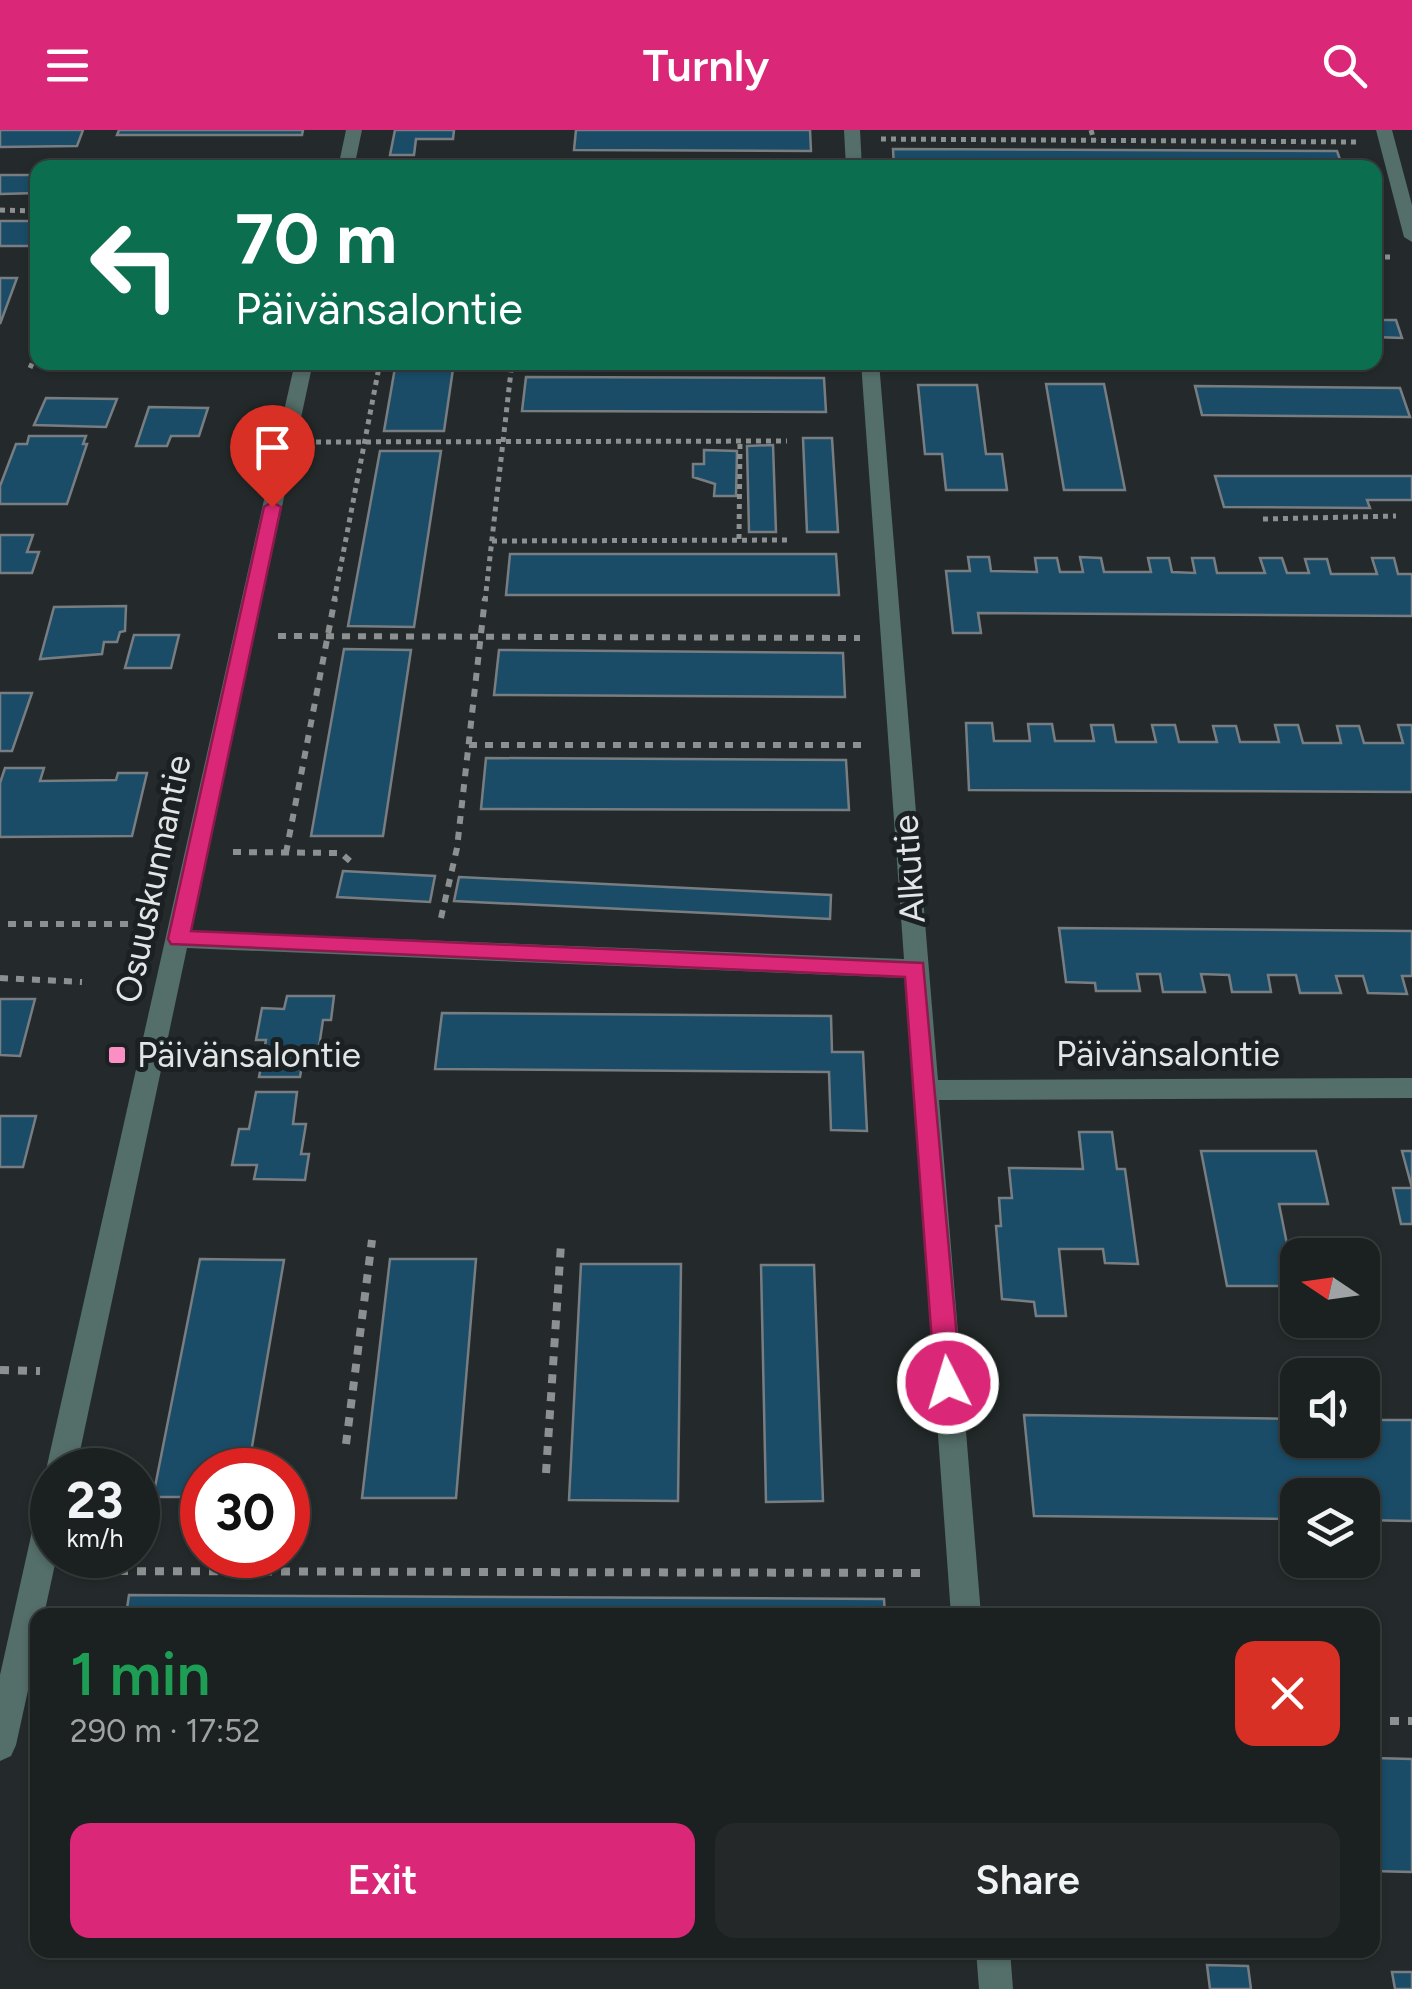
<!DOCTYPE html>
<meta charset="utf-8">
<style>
:root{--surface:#1b2020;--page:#242829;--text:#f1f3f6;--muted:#a0a3a5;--line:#393e3e;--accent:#db2777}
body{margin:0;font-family:Figtree,sans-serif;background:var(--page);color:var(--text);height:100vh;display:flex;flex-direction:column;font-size:38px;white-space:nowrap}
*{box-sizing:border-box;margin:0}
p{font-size:32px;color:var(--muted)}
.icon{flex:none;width:55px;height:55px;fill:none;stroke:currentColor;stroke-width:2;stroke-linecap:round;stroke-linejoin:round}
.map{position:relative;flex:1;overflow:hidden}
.panel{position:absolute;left:30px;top:1478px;width:1350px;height:350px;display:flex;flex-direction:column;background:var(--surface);border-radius:20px;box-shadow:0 2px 8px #0004,0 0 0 2px var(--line)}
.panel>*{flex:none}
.top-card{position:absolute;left:30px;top:30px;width:1352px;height:210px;border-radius:20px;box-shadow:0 2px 8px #0004,0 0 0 2px var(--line);background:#0b6e4f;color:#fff;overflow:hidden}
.needle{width:65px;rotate:283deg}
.buttons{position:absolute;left:1280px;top:1108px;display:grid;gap:20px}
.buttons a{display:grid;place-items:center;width:100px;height:100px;border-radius:20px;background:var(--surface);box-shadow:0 2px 8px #0004,0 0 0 2px var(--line);font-size:50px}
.speed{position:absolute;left:30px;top:1318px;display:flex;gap:20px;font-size:50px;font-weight:700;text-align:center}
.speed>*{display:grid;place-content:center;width:130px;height:130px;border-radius:50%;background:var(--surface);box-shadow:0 2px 8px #0004,0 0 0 2px var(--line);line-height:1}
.speed small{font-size:25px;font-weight:400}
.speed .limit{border:15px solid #d22;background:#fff;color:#111}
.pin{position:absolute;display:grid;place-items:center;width:85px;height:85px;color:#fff;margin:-102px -42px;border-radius:50% 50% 50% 0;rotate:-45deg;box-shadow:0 0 10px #0007}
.pin .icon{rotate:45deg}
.me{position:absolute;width:110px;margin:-55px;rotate:355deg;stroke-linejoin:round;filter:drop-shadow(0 0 8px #0008)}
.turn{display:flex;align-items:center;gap:35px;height:210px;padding:0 40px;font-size:45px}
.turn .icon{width:130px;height:130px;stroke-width:2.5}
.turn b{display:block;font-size:70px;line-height:85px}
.round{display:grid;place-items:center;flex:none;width:105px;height:105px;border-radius:20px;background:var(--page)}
.head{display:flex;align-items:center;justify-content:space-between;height:170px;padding:0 40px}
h1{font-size:60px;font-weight:600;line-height:75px;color:#1e9e55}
.button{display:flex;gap:20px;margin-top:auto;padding:20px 40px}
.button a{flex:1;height:115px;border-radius:20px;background:var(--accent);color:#fff;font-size:40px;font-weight:600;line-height:115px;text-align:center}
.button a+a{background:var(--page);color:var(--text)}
header{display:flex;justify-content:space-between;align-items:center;height:130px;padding:0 40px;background:var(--accent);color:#fff;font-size:45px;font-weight:600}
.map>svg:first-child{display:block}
</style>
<header><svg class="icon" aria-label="menu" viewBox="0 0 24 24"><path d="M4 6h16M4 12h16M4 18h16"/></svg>Turnly<svg class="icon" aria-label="search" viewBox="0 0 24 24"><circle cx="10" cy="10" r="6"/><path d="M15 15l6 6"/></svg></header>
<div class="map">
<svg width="1412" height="1859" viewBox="0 0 1412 1859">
<rect width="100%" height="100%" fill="#242a2b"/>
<path fill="#1a4c68" stroke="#787d81" stroke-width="2.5" d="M0 0H83L77 16 0 17Z
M119 0H303L302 5H117Z
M395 0H454L453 9H416L414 25H390Z
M576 0H810L811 21 574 20Z
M893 19 1337 21 1343 38H894Z
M0 45H38V63L0 64Z
M0 91H38V116H0Z
M0 148H17L0 194Z
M1375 190H1396L1402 208 1375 207Z
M44 232H103L102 237 43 236Z
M396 232H454L444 301H384Z
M526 247 824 248 826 282 522 281Z
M1046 254H1104L1125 360H1064Z
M918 255H977L986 324H1002L1007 360H946L942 324H925Z
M1195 256 1400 258 1410 287 1202 285Z
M46 268 117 269 106 297 34 295Z
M149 277 208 278 199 306H171L167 316H136Z
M29 306H86L83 314H87L67 374H0V356L16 314H27Z
M803 308H832L838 402H807Z
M773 315 776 402H749L747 316Z
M704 320 737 321 736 366H714L715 354 693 347V334H704Z
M380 321H441L414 497 348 496Z
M1215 346H1412V370H1367L1370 378 1224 377Z
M0 405H33L27 422H39L32 443H0Z
M510 424H836L839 465H506Z
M968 427H989L991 441 1037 442 1035 428H1057L1060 442H1083L1080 427 1101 428 1104 442H1151L1148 428H1169L1172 442 1195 443 1192 428H1214L1217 443H1265L1260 428H1282L1287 443H1309L1305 429H1327L1331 444H1377L1372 428H1394L1398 444H1412V486L978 483 981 503H953L946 441H970Z
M126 476 125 501 120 502 117 512H104L102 524 40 529 54 477Z
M134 505H179L171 538H125Z
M344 519 411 520 383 706H311Z
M499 520 843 523 845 567 494 565Z
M0 563H32L12 621H0Z
M966 593H992L994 611H1030L1028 594H1052L1055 611H1094L1091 595H1113L1116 612H1156L1152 595H1175L1179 612H1217L1213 596H1236L1240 612H1279L1275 595H1298L1303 613H1341L1337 596H1359L1364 613H1403L1398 595H1412V662L969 660Z
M486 628 846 630 849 680 481 679Z
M5 638H44L40 651 116 650 118 643H147L132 706 0 707V653Z
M343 741 435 746 430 772 337 767Z
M459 747 831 765 830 789 454 771Z
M1059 798 1412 801V846H1402L1407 864 1368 863 1363 846H1336L1341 863H1300L1296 845H1268L1271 862H1232L1229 845 1201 844 1205 862H1163L1160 844H1137L1140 861H1096L1095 853 1066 852Z
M287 866H334L331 890H323L319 917H305L300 947H259L266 910H256L262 878 284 879Z
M0 869H35L20 926 0 925Z
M442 883 831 886 832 922H863L867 1001 831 1000 829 942 435 939Z
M256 962H297L293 994H306L301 1024H309L305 1050 254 1049 257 1035H232L239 999H249Z
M0 986H36L23 1037H0Z
M1079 1002H1112L1117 1039H1125L1138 1134 1105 1133 1103 1119H1059L1066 1186H1036L1034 1172 1002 1169 996 1096H1001L999 1068H1012L1009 1038 1083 1039Z
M1201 1021H1316L1328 1074H1279L1288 1119H1339L1340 1125H1298V1156H1227Z
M1402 1021H1412V1094H1401L1393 1058H1412Z
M200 1129 284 1130 248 1340H202V1367H153Z
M390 1129H476L456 1368H362Z
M581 1134H681L678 1371 569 1370Z
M761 1135H814L823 1371 766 1372Z
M1024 1285 1298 1289V1310H1362V1290H1412V1391L1362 1390V1365H1298V1389L1034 1386Z
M129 1465 884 1469 885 1485H126Z
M1372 1622 1374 1628 1412 1629V1742L1372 1741Z
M1207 1835 1248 1836 1251 1859H1210Z
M1392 1842H1412V1859H1395Z"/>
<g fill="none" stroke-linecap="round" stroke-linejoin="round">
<path stroke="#8c9091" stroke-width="5" stroke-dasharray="5 5" stroke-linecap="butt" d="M1091 0 1094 11
M881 9 1358 12
M37 37 202 33 210 38
M0 80 38 81
M1375 127H1395
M511 236H840
M30 238 38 221
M316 312 787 311
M1263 389 1396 386
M739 409 740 311
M492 411 790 410
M334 471 380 232
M485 471 512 232"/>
<path stroke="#8c9091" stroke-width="6" stroke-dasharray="8 8" stroke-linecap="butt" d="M278 506 860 508
M469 615H867
M233 722 341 723 351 732
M286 723 335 468
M441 788 457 718 485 468
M8 794H148
M0 848 82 852"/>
<path stroke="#8c9091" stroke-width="8" stroke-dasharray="9 9" stroke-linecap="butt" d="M0 1240 40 1241
M346 1314 372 1110
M546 1343 561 1114
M83 1441 927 1443
M1372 1591H1412"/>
<path fill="#546e69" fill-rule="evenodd" d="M346 0H362L354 38H338Z
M844 0H860L862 38H846Z
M1376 0H1392L1412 75V112L1404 107Z
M295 232H313L191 801 904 829 861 232H879L938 950 1412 948V968L939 970 981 1485H951L905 848 187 818 76 1340H52L51 1349 46 1340Z
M52 1365V1425H57L44 1485H38V1515L16 1615 11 1626 0 1631V1545L37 1379 42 1369Z
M976 1820H1010L1013 1859H979Z"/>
</g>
<path fill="#db2777" stroke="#8e194d" stroke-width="2.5" d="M272 372 281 377 191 801 923 833 961 1253 957 1261H939L935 1253 905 847 171 814 168 809 264 377Z"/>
<rect fill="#fb8fc3" stroke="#1b2122" stroke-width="4" x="107" y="915" width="20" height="20" rx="5"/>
<g text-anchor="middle" stroke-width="10" stroke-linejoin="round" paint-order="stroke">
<g font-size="35" fill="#e2e5e6" stroke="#1b2122">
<text transform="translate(909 739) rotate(-94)" y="12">Alkutie</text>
<text transform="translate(153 749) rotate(-78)" y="12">Osuuskunnantie</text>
<text x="1168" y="936">Päivänsalontie</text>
</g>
<g font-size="35" fill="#e2e5e6" stroke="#1b2122" text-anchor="start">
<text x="137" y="937">Päivänsalontie</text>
</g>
</g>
</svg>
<div class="buttons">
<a><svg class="needle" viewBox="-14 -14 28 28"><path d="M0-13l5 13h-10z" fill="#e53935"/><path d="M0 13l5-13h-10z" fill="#a0a3a5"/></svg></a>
<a><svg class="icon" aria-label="sound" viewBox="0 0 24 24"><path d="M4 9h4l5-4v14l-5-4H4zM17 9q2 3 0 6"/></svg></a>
<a><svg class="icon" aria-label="layers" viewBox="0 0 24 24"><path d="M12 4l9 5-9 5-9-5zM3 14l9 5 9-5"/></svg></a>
</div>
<div class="speed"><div>23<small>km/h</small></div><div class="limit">30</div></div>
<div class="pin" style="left:272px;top:377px;background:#d93025"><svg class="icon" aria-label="arrive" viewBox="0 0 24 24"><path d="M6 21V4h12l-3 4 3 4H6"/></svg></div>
<svg class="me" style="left:948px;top:1253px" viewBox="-20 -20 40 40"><circle r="17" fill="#db2777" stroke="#fff" stroke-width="3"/><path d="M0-11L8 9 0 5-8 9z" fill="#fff"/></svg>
<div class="top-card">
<div class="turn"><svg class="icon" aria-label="left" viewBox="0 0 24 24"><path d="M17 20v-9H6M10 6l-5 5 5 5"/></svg><div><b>70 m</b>Päivänsalontie</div></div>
</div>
<section class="panel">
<div class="head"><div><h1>1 min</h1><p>290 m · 17:52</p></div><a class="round" style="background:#d93025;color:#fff"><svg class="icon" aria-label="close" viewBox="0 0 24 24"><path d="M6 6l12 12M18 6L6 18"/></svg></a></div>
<div class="button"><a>Exit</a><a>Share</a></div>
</section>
</div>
